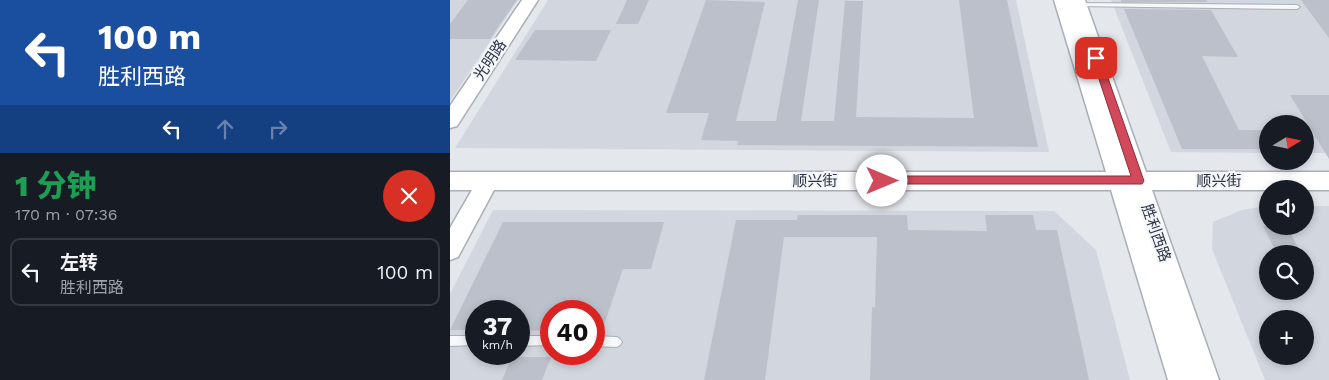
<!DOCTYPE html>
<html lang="zh">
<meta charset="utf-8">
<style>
:root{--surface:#171b24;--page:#20242c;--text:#f1f3f6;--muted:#9ea1a6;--line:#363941}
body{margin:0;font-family:"Work Sans","Noto Sans SC",sans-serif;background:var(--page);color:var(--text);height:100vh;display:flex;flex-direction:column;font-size:19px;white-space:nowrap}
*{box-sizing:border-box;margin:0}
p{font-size:16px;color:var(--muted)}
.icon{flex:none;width:28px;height:28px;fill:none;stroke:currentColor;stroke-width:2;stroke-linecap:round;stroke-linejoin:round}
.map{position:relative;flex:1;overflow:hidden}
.details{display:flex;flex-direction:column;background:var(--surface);width:450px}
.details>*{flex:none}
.hud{background:#1a4fa0;color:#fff;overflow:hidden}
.needle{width:32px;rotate:80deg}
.buttons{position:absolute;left:809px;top:115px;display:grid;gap:10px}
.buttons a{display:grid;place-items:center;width:55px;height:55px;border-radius:50%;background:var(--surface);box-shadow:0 2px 8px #0003;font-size:25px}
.speed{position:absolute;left:15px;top:300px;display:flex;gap:10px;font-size:25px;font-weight:700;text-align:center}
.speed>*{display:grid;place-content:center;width:65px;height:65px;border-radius:50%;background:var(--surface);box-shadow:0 2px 8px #0003;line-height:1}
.speed small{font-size:12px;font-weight:400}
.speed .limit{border:8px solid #d22;background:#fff;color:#111}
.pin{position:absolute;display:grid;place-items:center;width:42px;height:42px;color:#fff;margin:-21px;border-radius:10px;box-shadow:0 2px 8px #0006}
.me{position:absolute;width:55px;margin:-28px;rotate:90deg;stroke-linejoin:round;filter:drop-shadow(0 0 4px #0008)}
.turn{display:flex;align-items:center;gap:18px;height:105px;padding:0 15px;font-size:22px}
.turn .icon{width:65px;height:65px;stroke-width:2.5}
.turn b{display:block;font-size:35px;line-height:42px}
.lanes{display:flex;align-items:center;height:48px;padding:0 15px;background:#0003;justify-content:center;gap:25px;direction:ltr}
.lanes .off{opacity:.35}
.round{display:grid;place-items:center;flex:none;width:52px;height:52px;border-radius:26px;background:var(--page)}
.headline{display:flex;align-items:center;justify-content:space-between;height:85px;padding:0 15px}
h1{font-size:30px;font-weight:800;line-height:38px;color:#1e9e55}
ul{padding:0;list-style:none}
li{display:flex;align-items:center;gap:15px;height:68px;margin:0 10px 8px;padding:0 5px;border:2px solid var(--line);border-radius:10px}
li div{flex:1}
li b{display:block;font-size:19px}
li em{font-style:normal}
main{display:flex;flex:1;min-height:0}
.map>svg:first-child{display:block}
</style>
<main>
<section class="details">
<div class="hud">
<div class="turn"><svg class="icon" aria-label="left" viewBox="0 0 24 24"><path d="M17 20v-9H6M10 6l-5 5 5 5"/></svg><div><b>100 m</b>胜利西路</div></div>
<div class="lanes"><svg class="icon" aria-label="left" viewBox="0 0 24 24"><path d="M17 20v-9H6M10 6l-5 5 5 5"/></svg><svg class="icon off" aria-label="ahead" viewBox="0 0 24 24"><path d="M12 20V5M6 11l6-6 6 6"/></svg><svg class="icon off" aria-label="right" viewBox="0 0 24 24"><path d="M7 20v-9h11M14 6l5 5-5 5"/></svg></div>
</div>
<div class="headline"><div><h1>1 分钟</h1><p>170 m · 07:36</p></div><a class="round" style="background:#d93025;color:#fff"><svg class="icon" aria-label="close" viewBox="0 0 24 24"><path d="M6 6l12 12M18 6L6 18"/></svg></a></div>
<ul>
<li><svg class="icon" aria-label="left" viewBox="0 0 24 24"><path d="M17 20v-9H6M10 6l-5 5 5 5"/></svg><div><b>左转</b><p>胜利西路</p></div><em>100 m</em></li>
</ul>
</section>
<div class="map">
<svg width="879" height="380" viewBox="0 0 879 380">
<rect width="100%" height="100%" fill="#e4e7ec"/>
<path fill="#d2d6de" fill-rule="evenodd" d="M0 0H68L0 101Z
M98 0H566L599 152 5 148Z
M661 0H879V153H855V124H818L817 153 721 152Z
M817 206 818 226H855V206H879V380H815L762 249 763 222 792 210ZM818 254H855V291H818ZM818 319H855V356H818Z
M43 210 604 211 646 250 680 380H0V294ZM26 311H69V354H26ZM101 311H144V354H101Z"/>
<path fill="#bbc0ca" d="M18 0H67L40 39H0V24Z
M177 0H199L188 24H166Z
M256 0 315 2 286 121H326L348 0H369L351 121H384L395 1H413L406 117 524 118 509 0H557L588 147 287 145 288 141 251 140 259 113H216Z
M671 0H756L757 2H671Z
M851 0H879V38Z
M674 9 761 10 788 57 752 56 789 130H818V149H732Z
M85 30H161L146 61 65 60Z
M840 95H879V159Z
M348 215H457L458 230 537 231 535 215H583L586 230H607L639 380H420L422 307H425L427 237H334L315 380H254L286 220H347Z
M53 222H214L201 269H173L151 334H144V311H101V331L69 330V311H26V330H0Z
M813 226H837L851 254H827Z
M62 357H101L92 380H52Z"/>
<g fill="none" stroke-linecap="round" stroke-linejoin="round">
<defs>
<path id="lane" d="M628 3 847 5 850 7 847 9 626 6V4Z
M0 336H26V345L0 346Z
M69 336H101V345L69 346Z
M144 336 167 337 170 339 172 342 170 345 167 347 144 346Z"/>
<path id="secondary" d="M72 0H88L7 126 0 128V106Z
M604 0H635L696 172H879V190H702L769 380H718L661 190H44L8 257 0 260V228L22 190H0V172H656Z"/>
</defs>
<use href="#lane" stroke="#a9aeb7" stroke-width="2"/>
<use href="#secondary" stroke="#a9aeb7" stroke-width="3"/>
<use href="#lane" fill="#f7f8fa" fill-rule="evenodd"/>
<use href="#secondary" fill="#fff" fill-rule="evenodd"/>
</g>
<path fill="#d1495b" stroke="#882f3b" d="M646 55 651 58 694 181 692 184H428V178L432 176H681L642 58Z"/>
<g text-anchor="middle" stroke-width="4.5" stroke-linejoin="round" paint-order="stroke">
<g font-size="15" fill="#2b3445" stroke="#f4f6f9">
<text transform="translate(40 60) rotate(-56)" y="5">光明路</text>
<text x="365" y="186">顺兴街</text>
<text x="769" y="186">顺兴街</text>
<text transform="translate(706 233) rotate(71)" y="5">胜利西路</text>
</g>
</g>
</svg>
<div class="buttons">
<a><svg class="needle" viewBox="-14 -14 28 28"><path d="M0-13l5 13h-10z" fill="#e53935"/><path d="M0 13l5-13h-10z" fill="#9ea1a6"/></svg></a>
<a><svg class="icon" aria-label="sound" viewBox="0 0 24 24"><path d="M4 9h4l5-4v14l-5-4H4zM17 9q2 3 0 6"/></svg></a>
<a><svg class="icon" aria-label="search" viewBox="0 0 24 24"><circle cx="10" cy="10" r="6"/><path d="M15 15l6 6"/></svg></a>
<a>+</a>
</div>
<div class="speed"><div>37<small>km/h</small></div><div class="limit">40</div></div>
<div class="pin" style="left:646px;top:58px;background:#d93025"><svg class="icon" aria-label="arrive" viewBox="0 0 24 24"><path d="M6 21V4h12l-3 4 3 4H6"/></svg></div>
<svg class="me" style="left:432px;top:181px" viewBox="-20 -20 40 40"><circle r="19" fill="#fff"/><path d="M0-13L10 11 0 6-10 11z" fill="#d1495b"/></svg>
</div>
</main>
